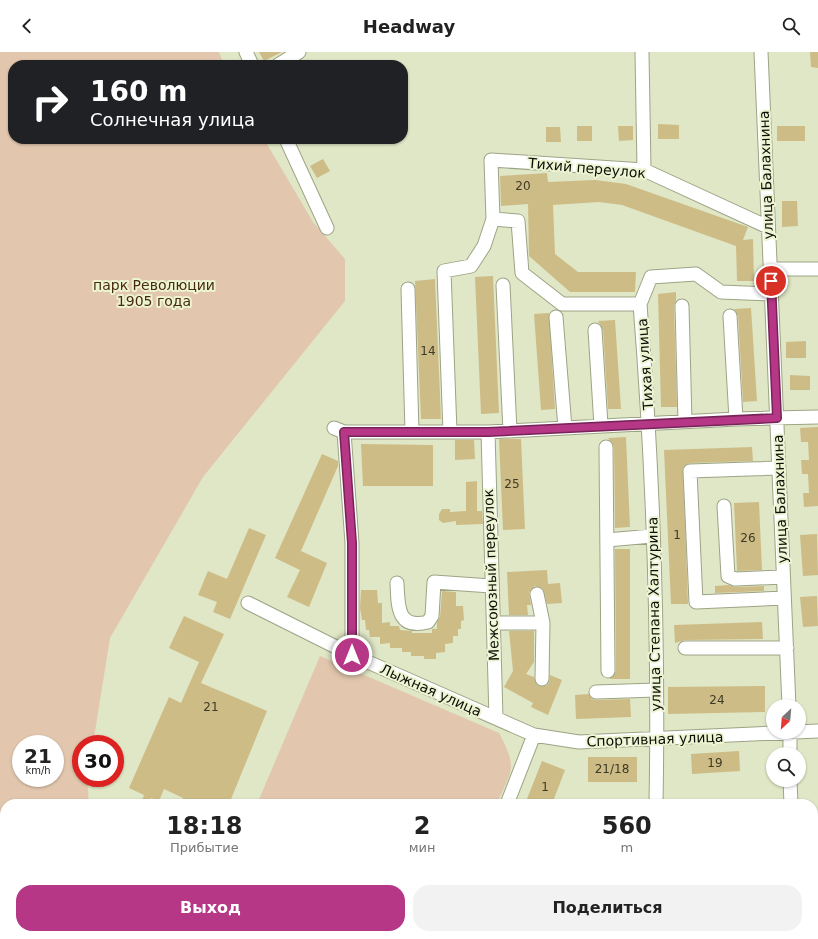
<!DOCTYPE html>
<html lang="ru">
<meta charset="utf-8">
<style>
:root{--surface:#fff;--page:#f2f2f2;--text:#222;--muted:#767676;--accent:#b53786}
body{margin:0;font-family:"DejaVu Sans",sans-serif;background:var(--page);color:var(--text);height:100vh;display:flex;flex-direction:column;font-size:15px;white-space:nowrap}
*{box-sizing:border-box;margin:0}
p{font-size:13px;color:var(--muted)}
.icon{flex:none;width:22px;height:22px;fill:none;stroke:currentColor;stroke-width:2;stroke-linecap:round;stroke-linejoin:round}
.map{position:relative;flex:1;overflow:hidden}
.sheet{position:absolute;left:0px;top:747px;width:818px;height:140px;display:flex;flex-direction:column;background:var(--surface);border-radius:16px 16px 0 0;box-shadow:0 1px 3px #0004}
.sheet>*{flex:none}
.guide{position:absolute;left:8px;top:8px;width:400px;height:84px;border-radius:16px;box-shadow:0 1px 3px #0004;background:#202124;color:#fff;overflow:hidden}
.needle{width:26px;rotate:206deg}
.controls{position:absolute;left:766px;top:647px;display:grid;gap:8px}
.controls a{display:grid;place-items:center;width:40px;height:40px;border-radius:50%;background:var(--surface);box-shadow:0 1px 3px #0004;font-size:20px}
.speed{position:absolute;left:12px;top:683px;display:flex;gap:8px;font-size:20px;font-weight:700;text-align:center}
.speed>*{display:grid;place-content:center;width:52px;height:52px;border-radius:50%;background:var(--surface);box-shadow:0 1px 3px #0004;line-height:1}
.speed small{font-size:10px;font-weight:400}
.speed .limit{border:6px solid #d22;background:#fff;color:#111}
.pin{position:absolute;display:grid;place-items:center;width:34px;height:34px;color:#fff;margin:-17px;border:2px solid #fff;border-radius:50%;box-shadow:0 1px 4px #0007}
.me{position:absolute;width:44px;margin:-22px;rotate:0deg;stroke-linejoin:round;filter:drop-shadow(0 0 3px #0008)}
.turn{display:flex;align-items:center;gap:14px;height:84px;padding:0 16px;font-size:18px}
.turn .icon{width:52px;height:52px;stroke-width:2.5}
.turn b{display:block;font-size:28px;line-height:34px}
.eta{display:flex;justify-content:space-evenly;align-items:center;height:68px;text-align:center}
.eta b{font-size:24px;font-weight:800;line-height:28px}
.primary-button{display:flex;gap:8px;margin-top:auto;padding:8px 16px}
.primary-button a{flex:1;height:46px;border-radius:16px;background:var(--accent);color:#fff;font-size:16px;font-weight:800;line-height:46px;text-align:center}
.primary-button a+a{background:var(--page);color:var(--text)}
header{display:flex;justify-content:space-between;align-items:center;height:52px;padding:0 16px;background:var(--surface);font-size:18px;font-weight:800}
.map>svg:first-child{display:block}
</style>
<header><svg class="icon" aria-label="back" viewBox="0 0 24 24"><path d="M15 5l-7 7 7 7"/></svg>Headway<svg class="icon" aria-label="search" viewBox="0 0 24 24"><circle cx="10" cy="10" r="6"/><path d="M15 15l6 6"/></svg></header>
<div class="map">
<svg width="818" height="887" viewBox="0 0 818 887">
<rect width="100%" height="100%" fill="#dfe7c6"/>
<path fill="#e2c7ae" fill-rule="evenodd" d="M0 0H219L224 13H13V87H264L313 170 345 207V249L203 425 110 586 93 692H81V726H87L89 752H5V882H80L79 887H0ZM21 692H55V726H21Z
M320 604 499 681C518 717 512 716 497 752H257Z
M201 882H440L438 887H199Z"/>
<path fill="#cebc87" d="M259 0H282L264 9Z
M810 0H818V16L811 15Z
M658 72 679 73V87H658Z
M577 74H592V89H577Z
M618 74H633V88L619 89Z
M777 74H805V89H777Z
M546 75H560L561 90H546Z
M323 107 330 119 317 126 310 114Z
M547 121 548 130 595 128 626 132 748 175 743 188 753 187 754 229H737L736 194 622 153 599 150 553 153 555 202 578 220H636L635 240H570L529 204 528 152 501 154 500 124Z
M782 149H797L798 174 782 175Z
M493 224 499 361 481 362 475 225Z
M435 227 441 367H421L415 229Z
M676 240V249L674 254 677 355H661L658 242Z
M751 256 757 349 743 350 738 264 734 257Z
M549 261 555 357 541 358 534 262Z
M615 268 621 357H608L603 278 598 269Z
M806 289V306H786V290Z
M790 323 810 324V338H790Z
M818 375V454L804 455 803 441H809L808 422H802L801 408H809L808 390H801L800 376Z
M626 385 630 475 615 476 614 395 608 386Z
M499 387H521L525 477 503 478Z
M455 388H474L475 407 455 408Z
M361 392 433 393V434H363Z
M752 395 753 409 690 411 683 416 688 552H671L664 398Z
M322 402 338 409V414L301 499 327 511 309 555 287 545 300 518 275 506Z
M477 429V459H482L483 472 456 473V469L443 471 439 468V462L442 457H450V460L466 459V430Z
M759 450 762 518 737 519 734 451Z
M249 476 266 483 230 567 213 560 217 550 198 543 208 519 227 527Z
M817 482 818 523 803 524 800 483Z
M615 497H630V627H610L616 619Z
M547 518 548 532 560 531 562 551 547 552 543 537 535 534 529 540 531 553H527L528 563H509L507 520Z
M729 533 735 535 764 534V539L715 541V534Z
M361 538H377L378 551H382V571L390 570V574H399L400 578 412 579V581H432V577H437V570L440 565 442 539 456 540V554H463L464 568 461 569V577H458V584H453V591L445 592V600L436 601V607H424V604H411V600H402V596H390V591L380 592V585H370L369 578H366L365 568H362L360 556Z
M817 544 818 574 803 575 800 545Z
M184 564 224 582 201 631 267 659 229 752H180L183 746 164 737 159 749 151 746 148 752H141L144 743 129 736 169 645 181 651 199 610 169 596Z
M762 570 763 587 685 588 675 591 674 573Z
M509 579H534V610L526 622 534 625 538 634H546L549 631 550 623 562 628 548 663 531 655 533 651 504 635 513 619Z
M765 634V660L668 662V635Z
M589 642 592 647 596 648 630 647 631 665 576 667 575 643Z
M739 699 740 719 692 722 691 702Z
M588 705H637V730H588Z
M542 709 565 718 552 752H525Z"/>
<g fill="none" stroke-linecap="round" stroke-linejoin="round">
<defs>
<path id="minor" d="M246 0 252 13
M642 0 644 118
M761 0 789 654
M278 13 299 0
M286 87 327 176
M768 175 644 118 491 108 493 167 518 169 522 221 562 252H640L651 225 696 222 721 240 771 242
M770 217H818
M503 233 510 379
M408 237 412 380
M640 252C653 418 659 586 656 752
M682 254 685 370
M730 264 736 367
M556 265 565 376
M595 278 601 374
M334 376 344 380H488L736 367 818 365
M344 380 352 491V603L534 683 579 690 818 679
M450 380 444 219 471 214 484 194 493 167
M488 380 496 666
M606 395 608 619
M779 416 690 419 696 550 784 546
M724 454 728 524 735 527 783 525
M607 488 652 484
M397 531C398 554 397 578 428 570L432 564 434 530 491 534
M537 542 543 571 542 627
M248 551 352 603
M493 571H543
M685 596H787
M596 640 656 638
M790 680V702
M790 728 791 752
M507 752 534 683
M623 882 635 887
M792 882V887
M452 887 454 882
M654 887V882"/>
</defs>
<use href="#minor" stroke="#9da485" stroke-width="15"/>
<use href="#minor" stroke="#fff" stroke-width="13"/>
</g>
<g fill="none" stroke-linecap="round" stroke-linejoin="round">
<defs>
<path id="route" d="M352 603V491L344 380H488L777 366 771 229"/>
</defs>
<use href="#route" stroke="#762457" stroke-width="10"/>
<use href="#route" stroke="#b53786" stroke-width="7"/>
</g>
<g text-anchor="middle" stroke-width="4" stroke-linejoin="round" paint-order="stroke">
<g font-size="12" fill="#3d3a26">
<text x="523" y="138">20</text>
<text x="428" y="303">14</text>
<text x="512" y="436">25</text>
<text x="677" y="487">1</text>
<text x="748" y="490">26</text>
<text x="717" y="652">24</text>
<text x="211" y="659">21</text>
<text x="715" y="715">19</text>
<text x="612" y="721">21/18</text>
<text x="545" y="739">1</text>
</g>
<g font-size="14" fill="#0d0f05" stroke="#ecf4d3">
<text transform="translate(587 116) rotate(5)" y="5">Тихий переулок</text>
<text transform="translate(766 123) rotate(-92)" y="5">улица Балахнина</text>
<text transform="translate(645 312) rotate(-94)" y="5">Тихая улица</text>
<text transform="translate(780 447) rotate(-92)" y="5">улица Балахнина</text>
<text transform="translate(491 523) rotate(-92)" y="5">Межсоюзный переулок</text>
<text transform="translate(654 562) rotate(-91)" y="5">улица Степана Халтурина</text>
<text transform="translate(431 638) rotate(24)" y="5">Лыжная улица</text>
<text transform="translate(655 687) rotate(-2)" y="5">Спортивная улица</text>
</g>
<g font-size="14" fill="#482b0a" stroke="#ecf4d3">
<text x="154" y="238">парк Революции<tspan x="154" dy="16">1905 года</tspan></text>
</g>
</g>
</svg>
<div class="controls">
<a><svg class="needle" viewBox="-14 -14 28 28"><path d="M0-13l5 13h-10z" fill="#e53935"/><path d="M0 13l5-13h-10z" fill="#767676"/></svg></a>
<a><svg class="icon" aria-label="search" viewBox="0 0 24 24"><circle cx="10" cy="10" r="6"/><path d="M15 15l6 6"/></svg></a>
</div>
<div class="speed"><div>21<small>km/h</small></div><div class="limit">30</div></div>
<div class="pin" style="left:771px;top:229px;background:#d93025"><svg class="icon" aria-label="arrive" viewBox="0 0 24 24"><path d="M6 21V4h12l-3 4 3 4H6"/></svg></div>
<svg class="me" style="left:352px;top:603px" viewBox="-20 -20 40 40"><circle r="17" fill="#b53786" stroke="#fff" stroke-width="3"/><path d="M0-11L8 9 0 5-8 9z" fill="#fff"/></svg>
<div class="guide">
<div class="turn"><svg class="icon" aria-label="right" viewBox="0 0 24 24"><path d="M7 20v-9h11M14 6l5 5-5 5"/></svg><div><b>160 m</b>Солнечная улица</div></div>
</div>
<section class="sheet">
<div class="eta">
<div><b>18:18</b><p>Прибытие</p></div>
<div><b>2</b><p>мин</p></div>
<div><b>560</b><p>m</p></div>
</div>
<div class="primary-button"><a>Выход</a><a>Поделиться</a></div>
</section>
</div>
